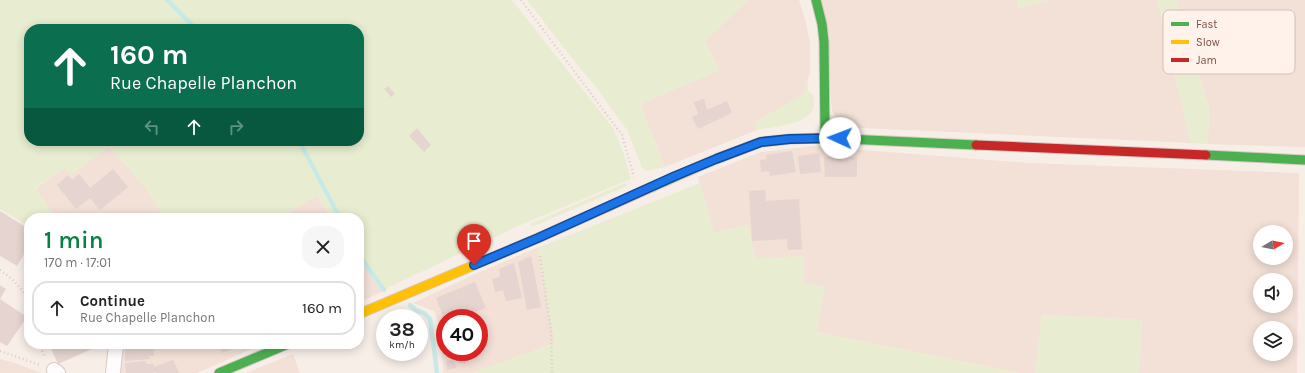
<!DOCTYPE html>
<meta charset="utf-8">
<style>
:root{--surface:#fff;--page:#f6f6f6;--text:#222;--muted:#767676;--line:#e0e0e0;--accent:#0b8043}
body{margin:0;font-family:Karla,sans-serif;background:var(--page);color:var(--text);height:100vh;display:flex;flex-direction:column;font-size:15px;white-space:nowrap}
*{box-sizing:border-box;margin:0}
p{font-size:13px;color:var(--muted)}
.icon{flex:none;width:22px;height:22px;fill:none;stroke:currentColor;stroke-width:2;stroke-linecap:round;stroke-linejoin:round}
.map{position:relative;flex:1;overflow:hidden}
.sheet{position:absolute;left:24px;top:213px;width:340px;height:136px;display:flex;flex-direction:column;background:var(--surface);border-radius:16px;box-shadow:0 2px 10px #0003}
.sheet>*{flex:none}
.guide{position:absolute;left:24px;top:24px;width:340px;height:122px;border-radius:16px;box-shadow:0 2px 10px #0003;background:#0b6e4f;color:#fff;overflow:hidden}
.needle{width:26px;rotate:80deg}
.tools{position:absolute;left:1253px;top:225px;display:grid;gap:8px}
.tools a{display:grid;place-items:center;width:40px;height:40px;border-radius:50%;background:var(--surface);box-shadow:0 2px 10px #0003;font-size:20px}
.speed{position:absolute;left:376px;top:309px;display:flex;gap:8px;font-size:20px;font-weight:700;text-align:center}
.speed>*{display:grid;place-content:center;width:52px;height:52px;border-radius:50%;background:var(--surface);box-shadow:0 2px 10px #0003;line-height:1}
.speed small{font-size:10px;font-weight:400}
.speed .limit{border:6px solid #d22;background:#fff;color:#111}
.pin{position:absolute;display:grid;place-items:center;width:34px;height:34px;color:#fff;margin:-41px -17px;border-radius:50% 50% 50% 0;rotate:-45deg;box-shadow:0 0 4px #0007}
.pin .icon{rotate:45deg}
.me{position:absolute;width:44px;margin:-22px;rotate:272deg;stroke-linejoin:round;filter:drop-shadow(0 0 3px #0008)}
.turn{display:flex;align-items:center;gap:14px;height:84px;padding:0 20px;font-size:18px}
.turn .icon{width:52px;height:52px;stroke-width:2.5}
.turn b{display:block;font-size:28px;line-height:34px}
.lanes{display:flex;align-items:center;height:38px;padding:0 20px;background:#0003;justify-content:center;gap:20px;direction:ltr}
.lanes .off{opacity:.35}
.round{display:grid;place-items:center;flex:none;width:42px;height:42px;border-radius:16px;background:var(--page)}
.headline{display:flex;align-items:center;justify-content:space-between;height:68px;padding:0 20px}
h1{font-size:24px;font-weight:600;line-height:30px;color:var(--accent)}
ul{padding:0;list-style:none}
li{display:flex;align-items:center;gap:12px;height:54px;margin:0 8px 6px;padding:0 12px;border:2px solid var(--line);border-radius:16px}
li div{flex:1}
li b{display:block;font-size:15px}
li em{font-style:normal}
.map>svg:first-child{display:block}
</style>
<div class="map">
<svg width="1305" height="373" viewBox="0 0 1305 373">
<rect width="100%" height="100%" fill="#f8eee8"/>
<path fill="#f3e0d6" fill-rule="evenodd" d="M748 0H799L806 23 810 43V73L803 95 756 122 757 130 665 167 640 104 719 70 705 41Z
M822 0H1017L1018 8 1048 0H1157L1191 143 841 127 832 111Z
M1176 0H1305V147L1208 144 1209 107Z
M812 146 1029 163 1299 173 1297 373H1139L1142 320 1042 315 1035 373H1020L816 332 825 287 804 283 755 258 748 225 714 233 698 177 761 152ZM1260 232H1286V258H1260ZM1260 280H1286V306H1260ZM1260 328H1286V354H1260Z
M109 147 145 186 164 218H83L82 215 78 218H56L35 189 65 167 71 174Z
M317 195 332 218H279Z
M537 248 555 343 473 373H443V361L439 335 438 321 434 311 413 303 475 274ZM445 318H479V352H445Z
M359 258 382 292 359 302Z
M120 344H263L197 373H119Z
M293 354 300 373H246Z
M0 359 15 363 41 373H0Z"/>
<path fill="#e8edd1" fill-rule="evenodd" d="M0 0H512L613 128 624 154 631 179 527 222 387 288 382 292 359 258V218H332L317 195 279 218H164L145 186 109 147 71 175 65 167 35 188 56 218H29V226L0 209ZM29 29H359V141H29Z
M527 0H748L705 41 719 70 640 104 665 167 647 171 642 168 627 130 599 91 571 57Z
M1017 0H1048L1018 8Z
M1157 0H1176L1209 107 1208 144 1191 143Z
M808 80V91L813 95C814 100 815 106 812 111 804 125 772 127 757 130L755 122 802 95Z
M625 183 627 186 532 227 530 224Z
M700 183 714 233 748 225 755 258 804 256V283L825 287 816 332 1020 373H473L555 343 537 248Z
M1042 315 1142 320 1139 373H1035Z"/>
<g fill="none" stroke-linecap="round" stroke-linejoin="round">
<path stroke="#c8eae7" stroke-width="4.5" d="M167 0 196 29
M299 141 340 218
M359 254 364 262 384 290
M410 305 416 310 424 313 430 319 437 373"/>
</g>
<path fill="#e5d4cf" d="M388 86 395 94 391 97 384 89Z
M704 99 707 110 727 101 732 113 698 129 692 117 698 114 694 102Z
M417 128 431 145 424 152 409 136Z
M792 151 796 172 770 176 769 171 761 172 760 160 767 159 766 155Z
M819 153 821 172 800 174 798 156Z
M824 157H857V177H825Z
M113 169 128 187 100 210 90 198 76 209 57 185 68 175 72 180 79 174 90 188Z
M765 190 766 201 799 199 802 249 788 250 787 239 752 241 749 191Z
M0 211 29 229V246L17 266 0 256Z
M531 256 541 307 527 310 518 262Z
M514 263 522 298 506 301 503 290 495 292 492 279 500 277 499 269Z
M475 282 486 308 458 318H444L436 298Z
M0 285 6 289 0 299Z
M0 299 27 317 7 346 0 342Z
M49 344H103L58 364Z
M125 344H154V356H149L150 359 125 361Z
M219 344H244L222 353Z
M460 352H467L465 364 458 363Z
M454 359 456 368 447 370 446 361Z
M173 360 179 372 177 373H157L156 372 153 373H126L125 363 146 361V364H153L154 367Z"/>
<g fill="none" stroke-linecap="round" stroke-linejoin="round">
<defs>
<path id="street" d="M54 370 58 373
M113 373 116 344"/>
<path id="fast" d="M816 0 822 24 824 42 825 138
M1206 155 1305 160
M652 187 716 159 761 142 790 139 825 138 976 145
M219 373 288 344"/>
<path id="slow" d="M359 314 538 238 652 187"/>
<path id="jam" d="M976 145 1206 155"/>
</defs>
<use href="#street" stroke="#d6cac5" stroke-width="16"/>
<use href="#fast" stroke="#d7c9c4" stroke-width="11"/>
<use href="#slow" stroke="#d7c9c4" stroke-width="11"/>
<use href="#jam" stroke="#d7c9c4" stroke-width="11"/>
<path stroke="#d9ccc8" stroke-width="2.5" stroke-dasharray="1 3" stroke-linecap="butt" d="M521 0 622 135 634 177
M540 256 551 331 552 373
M0 270 12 279 29 298
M38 344 46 358
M0 351 40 365"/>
<use href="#street" stroke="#fefcfc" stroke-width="14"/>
<use href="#fast" stroke="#4caf50" stroke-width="9"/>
<use href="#slow" stroke="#ffc107" stroke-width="9"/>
<use href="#jam" stroke="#c62828" stroke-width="9"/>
</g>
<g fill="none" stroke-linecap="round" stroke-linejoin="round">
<defs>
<path id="route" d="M474 265 538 238 675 176 716 159 761 142 790 139 840 138"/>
</defs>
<use href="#route" stroke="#114b97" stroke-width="10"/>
<use href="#route" stroke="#1a73e8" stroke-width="7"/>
</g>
<rect x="1163" y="10" width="132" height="64" rx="6" fill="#fff2ea" stroke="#d6c0b9" stroke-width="1"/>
<rect x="1171" y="22" width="18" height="4" fill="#4caf50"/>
<rect x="1171" y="40" width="18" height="4" fill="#ffc107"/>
<rect x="1171" y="58" width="18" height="4" fill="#c62828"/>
<g font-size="11" fill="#784d46">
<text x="1196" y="28">Fast</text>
<text x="1196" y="46">Slow</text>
<text x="1196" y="64">Jam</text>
</g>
</svg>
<div class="tools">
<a><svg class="needle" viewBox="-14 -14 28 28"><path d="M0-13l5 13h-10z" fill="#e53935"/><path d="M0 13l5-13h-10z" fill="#767676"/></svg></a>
<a><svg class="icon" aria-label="sound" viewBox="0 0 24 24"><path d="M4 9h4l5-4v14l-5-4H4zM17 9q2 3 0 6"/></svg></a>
<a><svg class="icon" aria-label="layers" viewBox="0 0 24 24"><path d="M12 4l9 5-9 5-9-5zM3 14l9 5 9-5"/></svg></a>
</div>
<div class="speed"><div>38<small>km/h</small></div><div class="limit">40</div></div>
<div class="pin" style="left:474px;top:265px;background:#d93025"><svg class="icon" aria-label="arrive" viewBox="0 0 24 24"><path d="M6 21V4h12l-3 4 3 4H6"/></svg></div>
<svg class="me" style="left:840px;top:138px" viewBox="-20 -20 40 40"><circle r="19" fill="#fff"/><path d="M0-13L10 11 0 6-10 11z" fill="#1a73e8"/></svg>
<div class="guide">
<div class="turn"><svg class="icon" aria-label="ahead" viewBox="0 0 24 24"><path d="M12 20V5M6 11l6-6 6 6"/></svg><div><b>160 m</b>Rue Chapelle Planchon</div></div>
<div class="lanes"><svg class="icon off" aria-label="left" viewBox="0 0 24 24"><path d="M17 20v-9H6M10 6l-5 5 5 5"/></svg><svg class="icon" aria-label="ahead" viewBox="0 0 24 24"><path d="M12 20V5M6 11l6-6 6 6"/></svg><svg class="icon off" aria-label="right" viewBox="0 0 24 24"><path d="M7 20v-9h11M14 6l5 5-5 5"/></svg></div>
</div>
<section class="sheet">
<div class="headline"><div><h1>1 min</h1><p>170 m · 17:01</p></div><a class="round"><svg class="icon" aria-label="close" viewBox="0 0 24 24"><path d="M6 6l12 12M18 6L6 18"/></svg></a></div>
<ul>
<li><svg class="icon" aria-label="ahead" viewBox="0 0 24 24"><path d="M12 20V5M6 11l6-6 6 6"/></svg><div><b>Continue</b><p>Rue Chapelle Planchon</p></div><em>160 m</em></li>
</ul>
</section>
</div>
